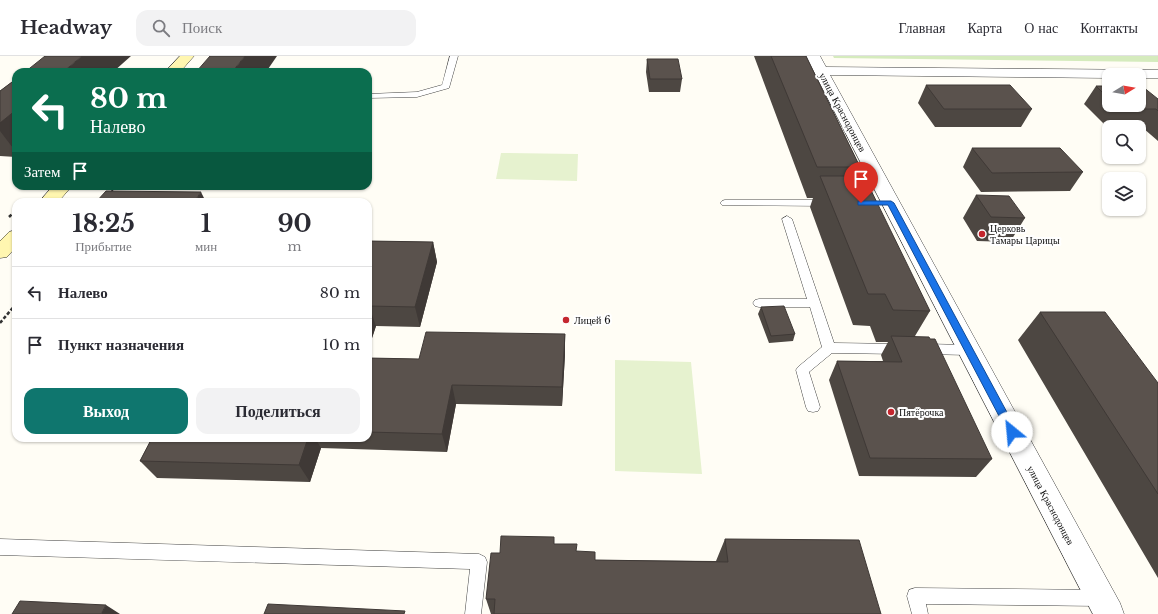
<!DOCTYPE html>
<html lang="ru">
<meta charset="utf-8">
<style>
:root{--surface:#fff;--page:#f2f2f3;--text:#2b2b33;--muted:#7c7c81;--line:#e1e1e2;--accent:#0f766e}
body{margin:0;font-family:"Libre Baskerville",serif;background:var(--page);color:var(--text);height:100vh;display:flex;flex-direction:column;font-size:15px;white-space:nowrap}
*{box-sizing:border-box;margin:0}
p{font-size:13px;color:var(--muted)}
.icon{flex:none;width:22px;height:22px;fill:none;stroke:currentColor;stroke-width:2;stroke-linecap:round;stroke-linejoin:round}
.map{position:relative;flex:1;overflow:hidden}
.details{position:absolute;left:12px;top:142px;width:360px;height:244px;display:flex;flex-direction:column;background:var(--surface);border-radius:12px;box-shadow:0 1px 3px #0004}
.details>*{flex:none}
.top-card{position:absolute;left:12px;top:12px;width:360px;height:122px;border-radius:12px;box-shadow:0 1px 3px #0004;background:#0b6e4f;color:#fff;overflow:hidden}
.needle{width:26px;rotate:79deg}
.tools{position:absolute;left:1102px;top:12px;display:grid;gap:8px}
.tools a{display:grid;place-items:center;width:44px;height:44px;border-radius:8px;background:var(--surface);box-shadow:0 1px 3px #0004;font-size:20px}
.pin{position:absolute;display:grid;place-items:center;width:34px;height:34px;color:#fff;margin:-41px -17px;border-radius:50% 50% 50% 0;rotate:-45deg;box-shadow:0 0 4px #0007}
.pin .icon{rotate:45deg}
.me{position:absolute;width:44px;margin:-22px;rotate:332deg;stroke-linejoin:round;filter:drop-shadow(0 0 3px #0008)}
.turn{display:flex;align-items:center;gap:14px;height:84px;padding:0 12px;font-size:18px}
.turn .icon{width:52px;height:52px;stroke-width:2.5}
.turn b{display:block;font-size:28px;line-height:34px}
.then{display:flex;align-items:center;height:38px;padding:0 12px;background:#0003;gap:8px;font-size:15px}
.eta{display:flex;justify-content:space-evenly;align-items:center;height:68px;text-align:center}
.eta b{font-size:24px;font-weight:700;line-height:28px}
.cta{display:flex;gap:8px;margin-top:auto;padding:8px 12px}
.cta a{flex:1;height:46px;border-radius:12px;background:var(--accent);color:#fff;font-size:16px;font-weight:700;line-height:46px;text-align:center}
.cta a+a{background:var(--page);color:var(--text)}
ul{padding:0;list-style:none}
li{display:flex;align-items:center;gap:12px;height:52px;padding:0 12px;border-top:1px solid var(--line)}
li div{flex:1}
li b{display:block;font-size:15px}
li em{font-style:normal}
header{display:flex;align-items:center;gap:24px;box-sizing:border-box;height:56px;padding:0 20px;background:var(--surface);border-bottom:1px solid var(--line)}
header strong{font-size:19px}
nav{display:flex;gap:22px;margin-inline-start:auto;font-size:14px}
.search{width:280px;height:36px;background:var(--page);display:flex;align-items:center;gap:10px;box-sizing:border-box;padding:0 14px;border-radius:12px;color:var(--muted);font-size:15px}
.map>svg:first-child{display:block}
</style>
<header>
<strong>Headway</strong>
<div class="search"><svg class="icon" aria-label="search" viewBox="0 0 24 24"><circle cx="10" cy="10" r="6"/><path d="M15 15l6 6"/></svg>Поиск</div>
<nav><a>Главная</a><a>Карта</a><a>О нас</a><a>Контакты</a></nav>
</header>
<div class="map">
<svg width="1158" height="558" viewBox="0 0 1158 558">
<rect width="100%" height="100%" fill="#fffdf5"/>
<path fill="#d5ebbd" d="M833 0H1158V6L834 2Z"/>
<path fill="#e6f2cf" d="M501 97 578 98 577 125 496 123Z
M615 304 691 306 702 418 615 415Z"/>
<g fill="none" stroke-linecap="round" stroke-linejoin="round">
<defs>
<path id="lane" d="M450 0H458L449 32 417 41 368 42V38L417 36 442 29Z
M725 144H828L833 147 828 150 722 149 720 147 722 145Z
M787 160 792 163 834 287 901 288 905 290 907 293 905 296 901 298 832 297 809 316 820 351 818 355 813 356 808 355 806 351 796 314 798 311 822 291 810 251H759L755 250 753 247 755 244 759 243H807L782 163Z
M924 288 969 289 973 291 975 294 973 297 969 299 924 298 920 296 918 293 920 290Z
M0 483 479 498 485 501 487 506 481 558H465L470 513 0 499Z
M915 532 1100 534 1106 536 1108 542 1106 548 1100 550 926 548 928 558H912L907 540 909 534Z"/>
<path id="street" d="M806 0H820L826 11 1158 14V22H1139V19H1109V22L830 19 1120 547 1124 558H1093Z"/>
<path id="secondary" d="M180 0H194L180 16H165Z
M53 130H72L58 146H39Z
M16 174V191L7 201 0 202V185L9 176Z"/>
</defs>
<use href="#lane" stroke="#444" stroke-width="1"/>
<use href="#street" stroke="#444" stroke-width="1"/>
<use href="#secondary" stroke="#333" stroke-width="1"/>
<path stroke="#333" stroke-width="1.5" stroke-dasharray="3 1.5" stroke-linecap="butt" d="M111 136 116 130"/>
<path stroke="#333" stroke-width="2.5" stroke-dasharray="3.5 2" stroke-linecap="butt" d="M9 161 16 154
M0 267 16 248"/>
<use href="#lane" fill="#fff" fill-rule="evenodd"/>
<use href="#street" fill="#fff" fill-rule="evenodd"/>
<use href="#secondary" fill="#fff6b0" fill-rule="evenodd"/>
</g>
<path fill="#4d4742" d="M754 0H806L860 111 857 120 930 255 915 280 992 403 976 421 859 420 829 324 837 305H883L881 299 888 286H876L870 270 853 269 810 151 813 142H807Z
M647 3 682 23 680 36H649L646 16Z
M16 23V101L0 100V35Z
M926 29 1032 53 1021 71H935L918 47Z
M1096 30H1109V49H1139L1158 43V85L1143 72H1139V71H1109L1108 72 1084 48Z
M972 92 1083 116 1070 135 981 136 963 111Z
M976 139 1025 162 1010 186 977 185 963 162Z
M368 185 433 186 437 206 420 271 376 270 368 294Z
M761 251 795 278 793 285 769 287 758 258Z
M1040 256 1158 327V522L1018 284Z
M565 278V298L562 350 456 348 447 396 321 392 310 426 157 422 140 405 152 382H368V302L419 303Z
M725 483 881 558H491L486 543 500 497 554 488 577 496 595 504 716 505Z"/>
<path fill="#3f3936" d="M82 0H131L113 16H63Z
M245 0H277L266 16H232Z
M16 54V96L0 75V67Z
M201 136 206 146H194Z
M433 186 437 206 420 271 415 251Z
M369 250 376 270 368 294V254Z
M565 278V298L562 350V331Z
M452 329 456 348 447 396 442 378Z
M308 382H315L321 392 310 426 299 409Z
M106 549 120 558H101Z"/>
<path fill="#5a524d" stroke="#3f3936" d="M45 0H82L63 16H25Z
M210 0H245L232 16H196Z
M771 0H806L860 111H817Z
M647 3H678L682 23H650Z
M16 23V54L0 67V35Z
M926 29H1010L1032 53H944Z
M1096 30H1109V43Z
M1139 31H1143L1158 43V55L1156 53H1121L1116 49H1139Z
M972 92H1060L1083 116 992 117Z
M820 120H864L930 255 893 254 885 238H868Z
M106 135 201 136 194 146H96Z
M976 139 1009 140 1025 162 991 161Z
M368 185 433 186 415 251 369 250 368 254Z
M784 250 795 278 771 280 761 251Z
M1040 256H1105L1158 327V438Z
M426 276 565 278 562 331 452 329 442 378 368 376V302L419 303Z
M891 280 929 281 930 283H935L992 403 870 402 837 305 902 306Z
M152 382H308L299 409 140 405Z
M501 480 554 481V488H577L576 495 595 496V504L728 506 725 483 859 484 881 558H494L495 543H486L491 497H500Z
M20 545 106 549 101 558H12Z
M268 548 405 555 404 558H264Z"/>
<path fill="#1a73e8" stroke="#114b97" d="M858 145H891L894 147 1016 373 1018 376 1016 379 1012 381 1009 379 888 149H858Z"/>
<g fill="#c4262e" stroke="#fff" stroke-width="1.5">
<circle cx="982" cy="178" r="4"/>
<circle cx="566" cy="264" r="4"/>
<circle cx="891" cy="356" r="4"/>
</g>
<g text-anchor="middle" stroke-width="4" stroke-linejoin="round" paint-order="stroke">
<g font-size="10" fill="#111" stroke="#fff">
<text transform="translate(843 56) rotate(62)" y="4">улица Краснодонцев</text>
<text transform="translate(1051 449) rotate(62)" y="4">улица Краснодонцев</text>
</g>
<g font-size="10" fill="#111" stroke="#fff" text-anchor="start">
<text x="990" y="176">Церковь<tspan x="990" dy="12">Тамары Царицы</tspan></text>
<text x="574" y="268">Лицей 6</text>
<text x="899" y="360">Пятёрочка</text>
</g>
</g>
</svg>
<div class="tools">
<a><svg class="needle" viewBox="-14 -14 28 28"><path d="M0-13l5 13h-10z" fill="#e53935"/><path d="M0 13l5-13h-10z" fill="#7c7c81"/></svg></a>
<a><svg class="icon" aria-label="search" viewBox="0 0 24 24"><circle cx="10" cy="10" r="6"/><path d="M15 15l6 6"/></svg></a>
<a><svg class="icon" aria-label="layers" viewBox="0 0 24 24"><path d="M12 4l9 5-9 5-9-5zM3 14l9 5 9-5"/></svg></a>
</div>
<div class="pin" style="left:861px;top:147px;background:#d93025"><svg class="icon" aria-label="arrive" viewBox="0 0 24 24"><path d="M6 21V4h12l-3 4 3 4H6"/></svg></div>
<svg class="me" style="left:1012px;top:376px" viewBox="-20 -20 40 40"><circle r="19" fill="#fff"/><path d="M0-13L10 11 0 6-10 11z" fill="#1a73e8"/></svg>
<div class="top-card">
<div class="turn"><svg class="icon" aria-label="left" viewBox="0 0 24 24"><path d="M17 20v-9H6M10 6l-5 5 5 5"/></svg><div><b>80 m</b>Налево</div></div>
<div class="then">Затем<svg class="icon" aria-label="arrive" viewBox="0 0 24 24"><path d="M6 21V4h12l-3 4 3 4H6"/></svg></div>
</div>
<section class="details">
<div class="eta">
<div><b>18:25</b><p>Прибытие</p></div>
<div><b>1</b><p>мин</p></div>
<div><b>90</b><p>m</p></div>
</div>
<ul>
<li><svg class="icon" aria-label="left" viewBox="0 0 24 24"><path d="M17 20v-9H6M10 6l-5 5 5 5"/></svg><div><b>Налево</b></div><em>80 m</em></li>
<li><svg class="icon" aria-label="arrive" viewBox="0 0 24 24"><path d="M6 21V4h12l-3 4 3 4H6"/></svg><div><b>Пункт назначения</b></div><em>10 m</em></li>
</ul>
<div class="cta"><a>Выход</a><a>Поделиться</a></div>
</section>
</div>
